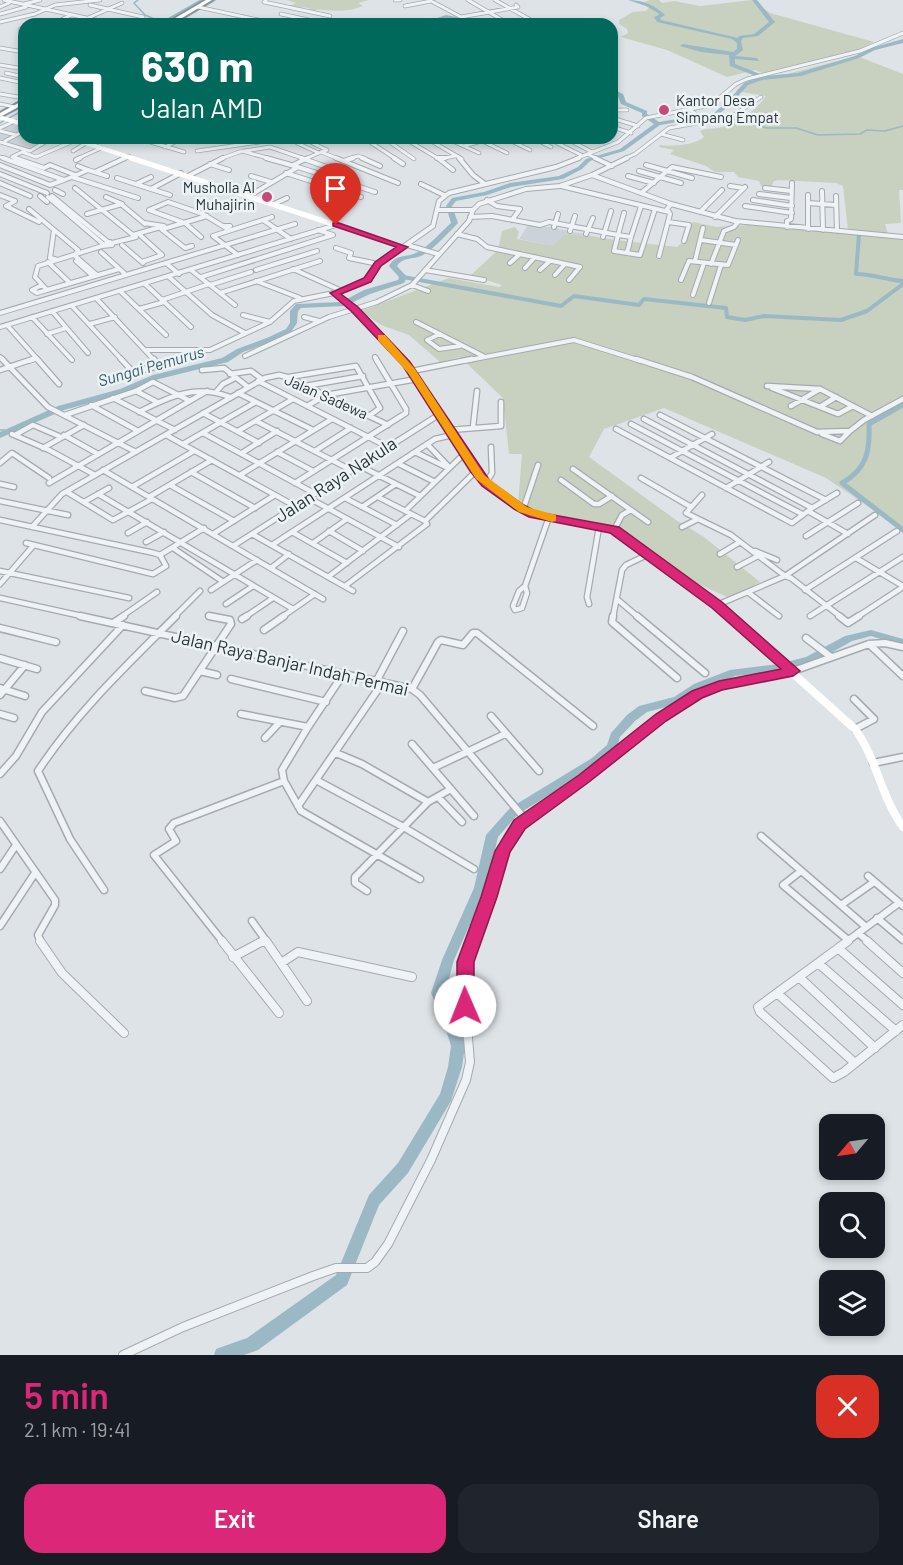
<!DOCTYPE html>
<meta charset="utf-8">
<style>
:root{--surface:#171b24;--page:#20242c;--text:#f1f3f6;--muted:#9ea1a6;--accent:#db2777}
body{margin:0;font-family:Barlow,sans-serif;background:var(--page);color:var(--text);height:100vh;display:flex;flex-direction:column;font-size:22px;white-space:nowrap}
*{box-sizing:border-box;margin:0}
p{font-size:20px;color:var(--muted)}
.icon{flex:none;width:33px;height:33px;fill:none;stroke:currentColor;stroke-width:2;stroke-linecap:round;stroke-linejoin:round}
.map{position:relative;height:1355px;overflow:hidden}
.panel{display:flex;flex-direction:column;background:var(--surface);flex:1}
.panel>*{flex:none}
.top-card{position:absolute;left:18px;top:18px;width:600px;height:126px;border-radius:18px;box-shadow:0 3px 9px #0003;background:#00695c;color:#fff;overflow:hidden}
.needle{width:39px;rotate:241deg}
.buttons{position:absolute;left:819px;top:1114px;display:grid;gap:12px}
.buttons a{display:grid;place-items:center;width:66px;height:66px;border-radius:12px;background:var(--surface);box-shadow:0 3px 9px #0003;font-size:30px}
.pin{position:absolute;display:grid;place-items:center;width:51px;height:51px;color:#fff;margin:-62px -26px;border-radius:50% 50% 50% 0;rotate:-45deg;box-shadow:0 0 6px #0007}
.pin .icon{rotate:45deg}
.me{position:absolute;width:66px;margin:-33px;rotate:359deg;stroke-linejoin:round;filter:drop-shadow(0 0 4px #0008)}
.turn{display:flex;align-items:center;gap:21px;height:126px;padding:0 24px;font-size:27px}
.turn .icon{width:78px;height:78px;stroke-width:2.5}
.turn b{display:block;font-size:42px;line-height:51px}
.round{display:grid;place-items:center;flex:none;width:63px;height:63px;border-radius:18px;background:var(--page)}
.summary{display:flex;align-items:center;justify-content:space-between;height:102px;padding:0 24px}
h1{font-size:36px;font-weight:600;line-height:45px;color:var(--accent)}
.button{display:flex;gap:12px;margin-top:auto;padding:12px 24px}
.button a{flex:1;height:69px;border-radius:18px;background:var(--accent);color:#fff;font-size:24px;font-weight:600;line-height:69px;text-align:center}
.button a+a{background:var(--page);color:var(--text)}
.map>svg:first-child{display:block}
</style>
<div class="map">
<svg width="903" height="1355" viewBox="0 0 903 1355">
<rect width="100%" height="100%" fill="#dee3e7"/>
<path fill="#ccd3d8" d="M12 124 24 127V138H50L28 149 0 142V130Z
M529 223 614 240 617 245 607 257 519 239Z"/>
<path fill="#c8d0bf" d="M287 0H369L358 3 363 6C349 12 337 11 322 10 316 9 313 12 307 11L311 9C303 6 296 9 287 7L296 3Z
M650 0H659L662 3 674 1 700 6 752 0 770 13 874 42 857 51 762 73 755 70 727 77 667 50 621 37 628 33 627 29 619 24V20L633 12 646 11 650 6 644 2Z
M857 56 903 74V190H899L901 223 885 224 888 234 848 230 843 186 836 183 779 180 774 181 771 188 761 186 759 181 738 177 734 172H715L706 166 670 154 674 150 659 147 660 145C672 147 695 145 704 137L700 131C706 128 712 129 719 128 737 124 756 111 766 96L736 91 745 83 757 78 787 74Z
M694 222 716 227 749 225 903 237V530L826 478 664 408 604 429 589 457 676 520 704 537 760 582 732 599 687 579 613 526 530 513 518 504 522 454H509L503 398 460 357 440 362 409 335 381 325 361 311 449 278 499 287 502 285 471 275 498 250 502 231 515 227 519 232 517 239 554 246 565 234 677 247 685 240 688 225Z"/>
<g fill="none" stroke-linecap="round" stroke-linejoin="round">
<path stroke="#9ab9c5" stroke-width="1.5" d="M138 0 134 3 145 15 166 24
M203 7 215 0
M179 20 199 9
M161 23 201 0
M0 112 23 99
M716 114 726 117
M9 118 24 110
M731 119 767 128H796L818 135 860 134 867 130 885 131 903 126
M0 123 5 120
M0 430H5"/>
<path stroke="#9ab9c5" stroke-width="4" d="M859 234 856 274C873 274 886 280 903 281
M403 277 561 306 574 296 639 305 644 299 726 308 727 317 745 320 764 316 841 320 867 311 903 284"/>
<path stroke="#9ab9c5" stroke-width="5" d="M903 405 869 424C870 451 867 469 842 483L903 530"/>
<path fill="#9ab9c5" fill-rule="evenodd" d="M628 0C642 0 655 5 665 15L660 18 661 20 738 38 739 36 754 34 769 22 752 0H757L775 22 758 36 743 38 741 41 743 50 735 56 757 58 759 61 735 59V64L765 76 798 73 855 56 871 48 903 39V43L875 50 859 58 801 76 762 80 748 85 731 104 718 115 660 125 624 151 590 161 582 169 563 179 511 187 487 195 456 201 452 206 458 223 457 224C447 234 436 247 423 255 414 260 404 256 397 266L407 277 404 283 370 294 345 306 301 308 298 311 297 323 291 332 274 341 243 352 228 362 159 379 126 393 64 410 0 438V432L58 406 120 389 153 375 222 358 237 349 269 337 286 329 290 323V311L296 304 341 302 364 290 398 280 399 277 389 266C396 253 408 258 418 252 429 246 442 231 451 223L446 206 452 198 484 192 510 183 559 176 578 167 586 159 620 149 654 124 642 116V113L621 104 618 96 612 93V89L623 94 626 102 647 111V114L659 122 714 113 727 102 744 83 758 77 730 66 729 55 701 52 680 46 683 44 733 52 737 49V43L732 39 657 22 654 17 659 15 658 13 646 6Z
M446 15 482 22 485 24C472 24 457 17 444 19 436 20 429 24 419 24Z
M871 630 903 639V646L871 636 852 641 813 663 779 672 735 676 702 690 681 703 647 712 635 721 620 737 616 750 600 764 518 814 498 837 486 888 454 960 445 993 457 1020 465 1046 462 1067 451 1101 408 1173 379 1205 347 1285 258 1350 244 1355H214L216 1349 247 1338 336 1275 369 1195 398 1163 440 1094 448 1067 451 1046 443 1020 431 993 442 960 474 888 486 835 510 808 592 758 607 745 611 733 627 715 639 706 674 697 694 684 730 670 779 664 806 657 845 636Z"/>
<defs>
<path id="street-far4" d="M4 0 114 24
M266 0 264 2 330 16
M395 0H400
M468 0 509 24
M495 0 529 19
M433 2 461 17 518 7 516 5
M24 4 40 0
M90 5 143 17
M405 6 431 1
M0 7 9 3
M198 7 277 24
M0 14 26 7
M281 14 318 22
M88 18 122 3
M443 20 458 24
M59 21 71 15
M0 22 35 14 55 5 100 0
M20 29 24 30
M0 48 24 52
M0 65 24 69
M6 73 24 77
M0 78 24 83
M0 94 24 98
M0 104 15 107
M689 109 705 121
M612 110H627
M612 118 638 126
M612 127 631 133
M0 128 15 121
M0 131 16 135
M661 134 683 140
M137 138 184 152
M191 138 197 142 241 138
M302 138 327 150 321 152
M364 138 396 159
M384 138 414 159
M404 138 439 159 455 156
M426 138 462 159
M446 138 479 153
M476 138 507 153
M505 138 530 150
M533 138 551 147
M567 139 592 152
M5 141 24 131
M0 142 30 151 52 138
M297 143 319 153
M557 143 583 156
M92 145 106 138
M464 146 492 138
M165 147 175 142 172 139 175 138
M73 151 86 143
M197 151 260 142
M244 151 270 147 305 159
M22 152 36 157 76 140
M587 154 598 159
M0 157 7 159
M19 159 12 157 26 150
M77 159 101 148
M122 159 129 156
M220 159 242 151 271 159
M305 159 321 152 339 159
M348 159 358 156 366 159
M575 159 618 142 646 118 711 105 736 84 747 79 860 51 903 33
M624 159 635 154 669 128 731 117 761 97"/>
<path id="street-far3" d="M3 158 64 180 72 177 138 198
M15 158 44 168 50 165 75 175
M266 158 298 167
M301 158 352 176
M336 158 398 183
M362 158 380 166
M394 158 403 164
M437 158H445
M459 158 473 175 485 184
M595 158 612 166
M439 159 453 170
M76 160 80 158
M344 161 353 158
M210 164 229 170
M0 165 50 185 64 180
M293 165 308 158
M646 165 692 178
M78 166 88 170
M639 171 681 183
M95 172 125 158
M286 173 361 197
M0 174 47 193
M592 175 671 204 735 221 903 237
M188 176 223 158
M251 176 271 182
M628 176 654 183
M72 177 88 170 107 176
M117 178 151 189
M0 183 30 196
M136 184 151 177
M421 184 444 195
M561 186 669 212
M730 186 743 188
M75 188 133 235 164 226 144 223
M765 188 791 191
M55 190 63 194
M822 191 823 230
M641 193 672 167 721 177
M759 194 791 198
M0 195 15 201
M170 195 151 189 181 173
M808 195V229
M40 196 47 202
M52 196 108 242
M249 196 298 167 375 192
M836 196 837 231
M48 197 103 244
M106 197 122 204
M487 200 497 206 520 209 512 220
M753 200 792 206
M15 201 6 206 39 222
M808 203 836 205
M121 204 145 224
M274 204 287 198
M745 206 792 213
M29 209 78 250 76 253
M437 210H473
M700 212 722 190
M624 213 618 235 631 237 641 206
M87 214 122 204
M470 217 492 216 540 225 549 222 618 235 614 251 640 255 655 209
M715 217 745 187
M263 220 291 239
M182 222 149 210 168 202 203 214 226 228 230 226H225
M668 222 689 225 684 241
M185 223 201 237
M554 227 558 214
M787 227V221L791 219 792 183
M161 229 185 248 192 246
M163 229 207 216
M54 230 50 258 55 259
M570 231 575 216
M457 234 477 239 487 247 580 267 569 280
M586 234 593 218
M140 235 162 255 142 262
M603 237 611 211
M701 240 736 245
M110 242 112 245 102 246Z
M112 243 136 237
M122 245 143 263
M407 245 438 254
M102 246 38 266 35 277 47 290 119 269
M403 247 433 226 439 201 449 193 556 167 579 158
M336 248 351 253 349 258 378 264
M101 252 124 273
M627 253 631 237
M74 255 97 275
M238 255 213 236 272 217
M659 256 670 214 667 209 671 204
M76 261 93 276
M695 261 703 228
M48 262 70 283
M166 263 179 274
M510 263 520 254
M711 264 724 231 734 227 738 222
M525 268 535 257
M293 269 342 291
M191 270 235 305
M256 270 317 251
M425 270 484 280
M540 270 550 261
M555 275 565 264
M169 277 212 315 245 333
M201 277 333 235 318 230
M681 280 689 261 728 265 738 240
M256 281 300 298
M145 284 191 327
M42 285 32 290 37 293 47 290
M210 285 251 272
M412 285 428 291
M120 291 166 335
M220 293 320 261
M693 295 704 263
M96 298 155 361
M162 300 209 284
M709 303 721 265
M72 306 123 361
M139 309 164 302
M52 311 88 353
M0 313 295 224
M243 315 270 322
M32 317 72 360
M304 317 319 321
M416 322 483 356
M90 324 115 317
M7 325 39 361
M0 327 336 225
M47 334 66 328
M440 334 427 340 439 349 460 346
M147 350H210L270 322 294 301 334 293
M245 356 329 317 377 302 412 285 469 221 473 210 479 204 526 189 560 186 592 175 627 158
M0 357 4 361
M375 357 377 361
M29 361 35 359
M464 361 574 340 641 361"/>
<path id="street-far2" d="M2 359 48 407 136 452
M37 359 59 384
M121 359 133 372 159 366 154 359
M636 359 692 377 817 432 850 431 864 420 903 399
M0 370 33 359
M202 370 224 368 248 387
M412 371 472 359
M230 374 251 371 262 379
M289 377 356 366 380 408 369 416
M258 381 388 447
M305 386 363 376
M767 386 820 389 872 416
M772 388 838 414 853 406
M136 391 157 402
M216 392 223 384 235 378
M238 393 313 430
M113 398 175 430
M91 405 138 431
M307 406 326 395 417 379
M791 406 820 389
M820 407 836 397
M139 412C170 396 196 384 230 397
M203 413 259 443
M65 415 136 391 153 382 190 401
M660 415 826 500
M644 419 812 508 808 511
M256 421 351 470
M631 424 802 514
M473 427 477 391
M616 429 792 523 808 511
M450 430 501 426V402
M238 431 293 399
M203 433 314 493
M12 434 49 450 95 475
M822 434 840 441 850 431
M15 435 33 425 61 437
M64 435 98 454
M166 435 295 506
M183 444 256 402
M427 444 449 467
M43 448 84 425
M315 451 351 428
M277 452 313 471
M415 452 448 468
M242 453 277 431
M670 458 712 434
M0 463 12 453 49 478
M399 464 435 482
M358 465 420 496
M573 469 631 510 622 515 614 530
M103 470 323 599
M191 472 255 508
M240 475 332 419
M641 478 691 507
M561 480 594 504H599L612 496
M49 483 207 391
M295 483 406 413V409L376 359
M486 483 492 473 491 447
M0 484 14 487
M170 485 234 521
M132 487 194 451
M726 488 769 462
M67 492 113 520 152 499
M98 494 293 609
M702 495 686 513 731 535 785 576 875 515
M149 497 212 460
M307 497 399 547
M378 497 425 521
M345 498 397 525
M0 501 68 515
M84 502 109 488
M362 507 396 484
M812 508 837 493
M523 510 538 465
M631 510 648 522
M405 511 465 453
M808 511 848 534
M0 520 154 553 160 555 166 566 153 574 26 543
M32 527 62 494 265 378 279 375 287 377 388 425
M682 527 698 519
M329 531 363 551
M292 532 347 563
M128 533 147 522
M213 534 275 495
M252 534 353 591
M806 536 858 503
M146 542 164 532
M313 543 347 519
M272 545 435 439 452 435
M233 546 440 414
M173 548 222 581
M755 551 777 560
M720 554 740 542
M160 555 204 528
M856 558 903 586
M737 567 758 556
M271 568 289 554
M0 571 129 598
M328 577 411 514
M0 584 33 546
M345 586 427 524 425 521 476 471
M525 586 527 593 522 608 515 610 513 606 519 591Z
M525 586 549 517
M211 590 257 560
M805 590 897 531
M749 593 779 616
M0 598 86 617
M618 600 638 617
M226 604 253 586
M589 604 587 597 599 527
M717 605 785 576 791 578 841 617
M209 616 215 617
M810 616 903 557
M121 617 157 592
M174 617 200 591
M245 617 273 598
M282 617 315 594
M613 617 622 570 626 565 649 554
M857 617 903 587"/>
<path id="street-far1" d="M80 616 412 689 420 695 526 820
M613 616 612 622 677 678
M637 616 705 673
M839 616 848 623 859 616
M242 619 247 616
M113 623 124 616
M0 628 56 642
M264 630 284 616
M806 638 831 657
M869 644 903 676
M0 658 37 669
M200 671 217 675
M231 679 326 702
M377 680 403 631
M0 688 25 696
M412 689 438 642 441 640 463 645 473 633H477L593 726
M145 691 175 698 183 696 231 624 230 620 209 616
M0 695 25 665
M854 699 874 719 855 729
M0 714 14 718
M241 714 308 727 344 673
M491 716 539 771
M308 727 282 770 284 781 301 811 420 879
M265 738 280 722
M412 744 474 816
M336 753 362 764 428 802
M873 763 903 757
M433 768 505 734
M0 774 16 756 42 712 123 625
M316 780 405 828 474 869
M438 797 462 822
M298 806 383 682
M0 821 55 900V905L38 935 41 942
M761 836 865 926
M0 869 16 845
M801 871 783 885 848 940
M868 876 903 906
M104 890 70 839 38 771C76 713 127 665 176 616
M367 891 355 883V877L428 802 451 789
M841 905 874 882
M877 918 903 940
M252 921 267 942
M0 926 35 873
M858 933 869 942
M223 942 154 855 176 841 169 829 174 823 284 781
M260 942 265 940
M472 942 503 851 520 825 661 717 697 694 719 686 793 671 869 644 885 643 903 647
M846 942 899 903"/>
<path id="street" d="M40 941 62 973 124 1033
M222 941 279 1013
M266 941 307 1001
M848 941 758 1007 760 1012 833 1078 844 1072 903 1025
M867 941 903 973
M838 948 903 1005
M233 957 263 941
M281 963 298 952 412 977
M818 963 896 1031
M799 977 875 1048
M777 993 855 1063
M123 1355 183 1327 313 1276 336 1268H367L375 1262 388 1244 431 1160 466 1080 470 1062 464 990 465 962 473 941"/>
<path id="highway" d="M206 0H212L172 24H165Z
M24 100V104L0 117V113Z"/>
</defs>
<use href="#street-far4" stroke="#a4abb0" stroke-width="4.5"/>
<use href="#street-far3" stroke="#a4abb0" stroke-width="6"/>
<use href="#street-far2" stroke="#a4abb0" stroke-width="7"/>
<use href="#street-far1" stroke="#a4abb0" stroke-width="9"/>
<use href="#street" stroke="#a4abb0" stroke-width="10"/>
<use href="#highway" stroke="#86949c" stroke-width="4"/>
<use href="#street-far4" stroke="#f0f3f5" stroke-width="3"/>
<use href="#street-far3" stroke="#f0f3f5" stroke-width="4"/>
<use href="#street-far2" stroke="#f0f3f5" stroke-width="4.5"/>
<use href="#street-far1" stroke="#f0f3f5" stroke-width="6"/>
<use href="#street" stroke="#f0f3f5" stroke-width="8"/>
<path stroke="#fff" stroke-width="4" d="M2 118 24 124
M70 138 135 159"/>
<path stroke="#fff" stroke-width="5" d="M131 158 403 247
M334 293 350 305 404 361
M334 293 367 280 378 264 403 247"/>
<path stroke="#fff" stroke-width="6" d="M403 359 476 471 497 492 530 513 614 530 730 617"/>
<path stroke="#fff" stroke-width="8" d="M729 616 855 729C877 759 881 797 903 827"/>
<use href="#highway" fill="#fff" fill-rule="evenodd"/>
</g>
<path fill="#db2777" stroke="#8e194d" stroke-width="1.5" d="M333 223H339L408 247 381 266 371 282 341 294 358 307 410 362 490 481 522 504 537 512 619 527 722 602 800 671 793 676 722 690 702 698 666 721 589 782 525 829 510 852 497 897 474 962V1006L471 1012 465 1014 459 1012 457 1006V962L481 897 495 851 514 820 579 775 656 714 692 691 719 681 781 669 712 608 610 533 529 517 514 509 482 486 470 471 403 366 351 311 330 293 364 278 375 262 396 247 333 226Z"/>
<path fill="#f59e0b" d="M378 335H385L415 369 484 475 527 507 556 515V521L552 522 519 512 476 479 408 373 378 340Z"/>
<g fill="#c6497a" stroke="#edf2f4" stroke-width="2">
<circle cx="664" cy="110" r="6"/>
<circle cx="267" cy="197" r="6"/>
</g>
<g text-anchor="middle" stroke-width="5" stroke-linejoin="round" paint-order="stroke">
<g font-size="15" fill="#28343c" stroke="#edf2f4" text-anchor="start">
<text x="676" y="106">Kantor Desa<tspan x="676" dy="17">Simpang Empat</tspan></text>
<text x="255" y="193" text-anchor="end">Musholla Al<tspan x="255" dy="17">Muhajirin</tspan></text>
</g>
<g font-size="15" fill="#28343c" stroke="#edf2f4">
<text transform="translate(326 397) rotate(24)" y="5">Jalan Sadewa</text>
</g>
<g font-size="16" font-style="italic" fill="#355c6e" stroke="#edf2f4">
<text transform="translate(151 366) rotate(-16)" y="6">Sungai Pemurus</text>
</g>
<g font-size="18" fill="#28343c" stroke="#edf2f4">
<text transform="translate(336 480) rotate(-33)" y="6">Jalan Raya Nakula</text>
<text transform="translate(290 663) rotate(13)" y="6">Jalan Raya Banjar Indah Permai</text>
</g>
</g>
</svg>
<div class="buttons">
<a><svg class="needle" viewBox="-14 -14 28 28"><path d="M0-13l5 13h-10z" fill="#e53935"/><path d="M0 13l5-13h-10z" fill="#9ea1a6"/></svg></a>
<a><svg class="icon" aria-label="search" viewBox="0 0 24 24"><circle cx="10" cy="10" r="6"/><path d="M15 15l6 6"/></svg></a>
<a><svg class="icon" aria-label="layers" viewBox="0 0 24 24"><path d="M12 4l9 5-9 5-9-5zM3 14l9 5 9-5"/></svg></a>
</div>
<div class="pin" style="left:336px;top:225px;background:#d93025"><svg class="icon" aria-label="arrive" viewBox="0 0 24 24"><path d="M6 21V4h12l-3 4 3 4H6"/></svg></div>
<svg class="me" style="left:465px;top:1006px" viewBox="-20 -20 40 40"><circle r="19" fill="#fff"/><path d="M0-13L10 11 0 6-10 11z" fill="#db2777"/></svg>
<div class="top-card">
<div class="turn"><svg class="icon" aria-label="left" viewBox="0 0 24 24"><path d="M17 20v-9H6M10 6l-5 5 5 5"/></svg><div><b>630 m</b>Jalan AMD</div></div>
</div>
</div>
<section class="panel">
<div class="summary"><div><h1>5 min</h1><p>2.1 km · 19:41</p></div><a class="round" style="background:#d93025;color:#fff"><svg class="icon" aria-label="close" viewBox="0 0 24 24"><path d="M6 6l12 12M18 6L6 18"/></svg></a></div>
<div class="button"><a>Exit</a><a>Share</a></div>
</section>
